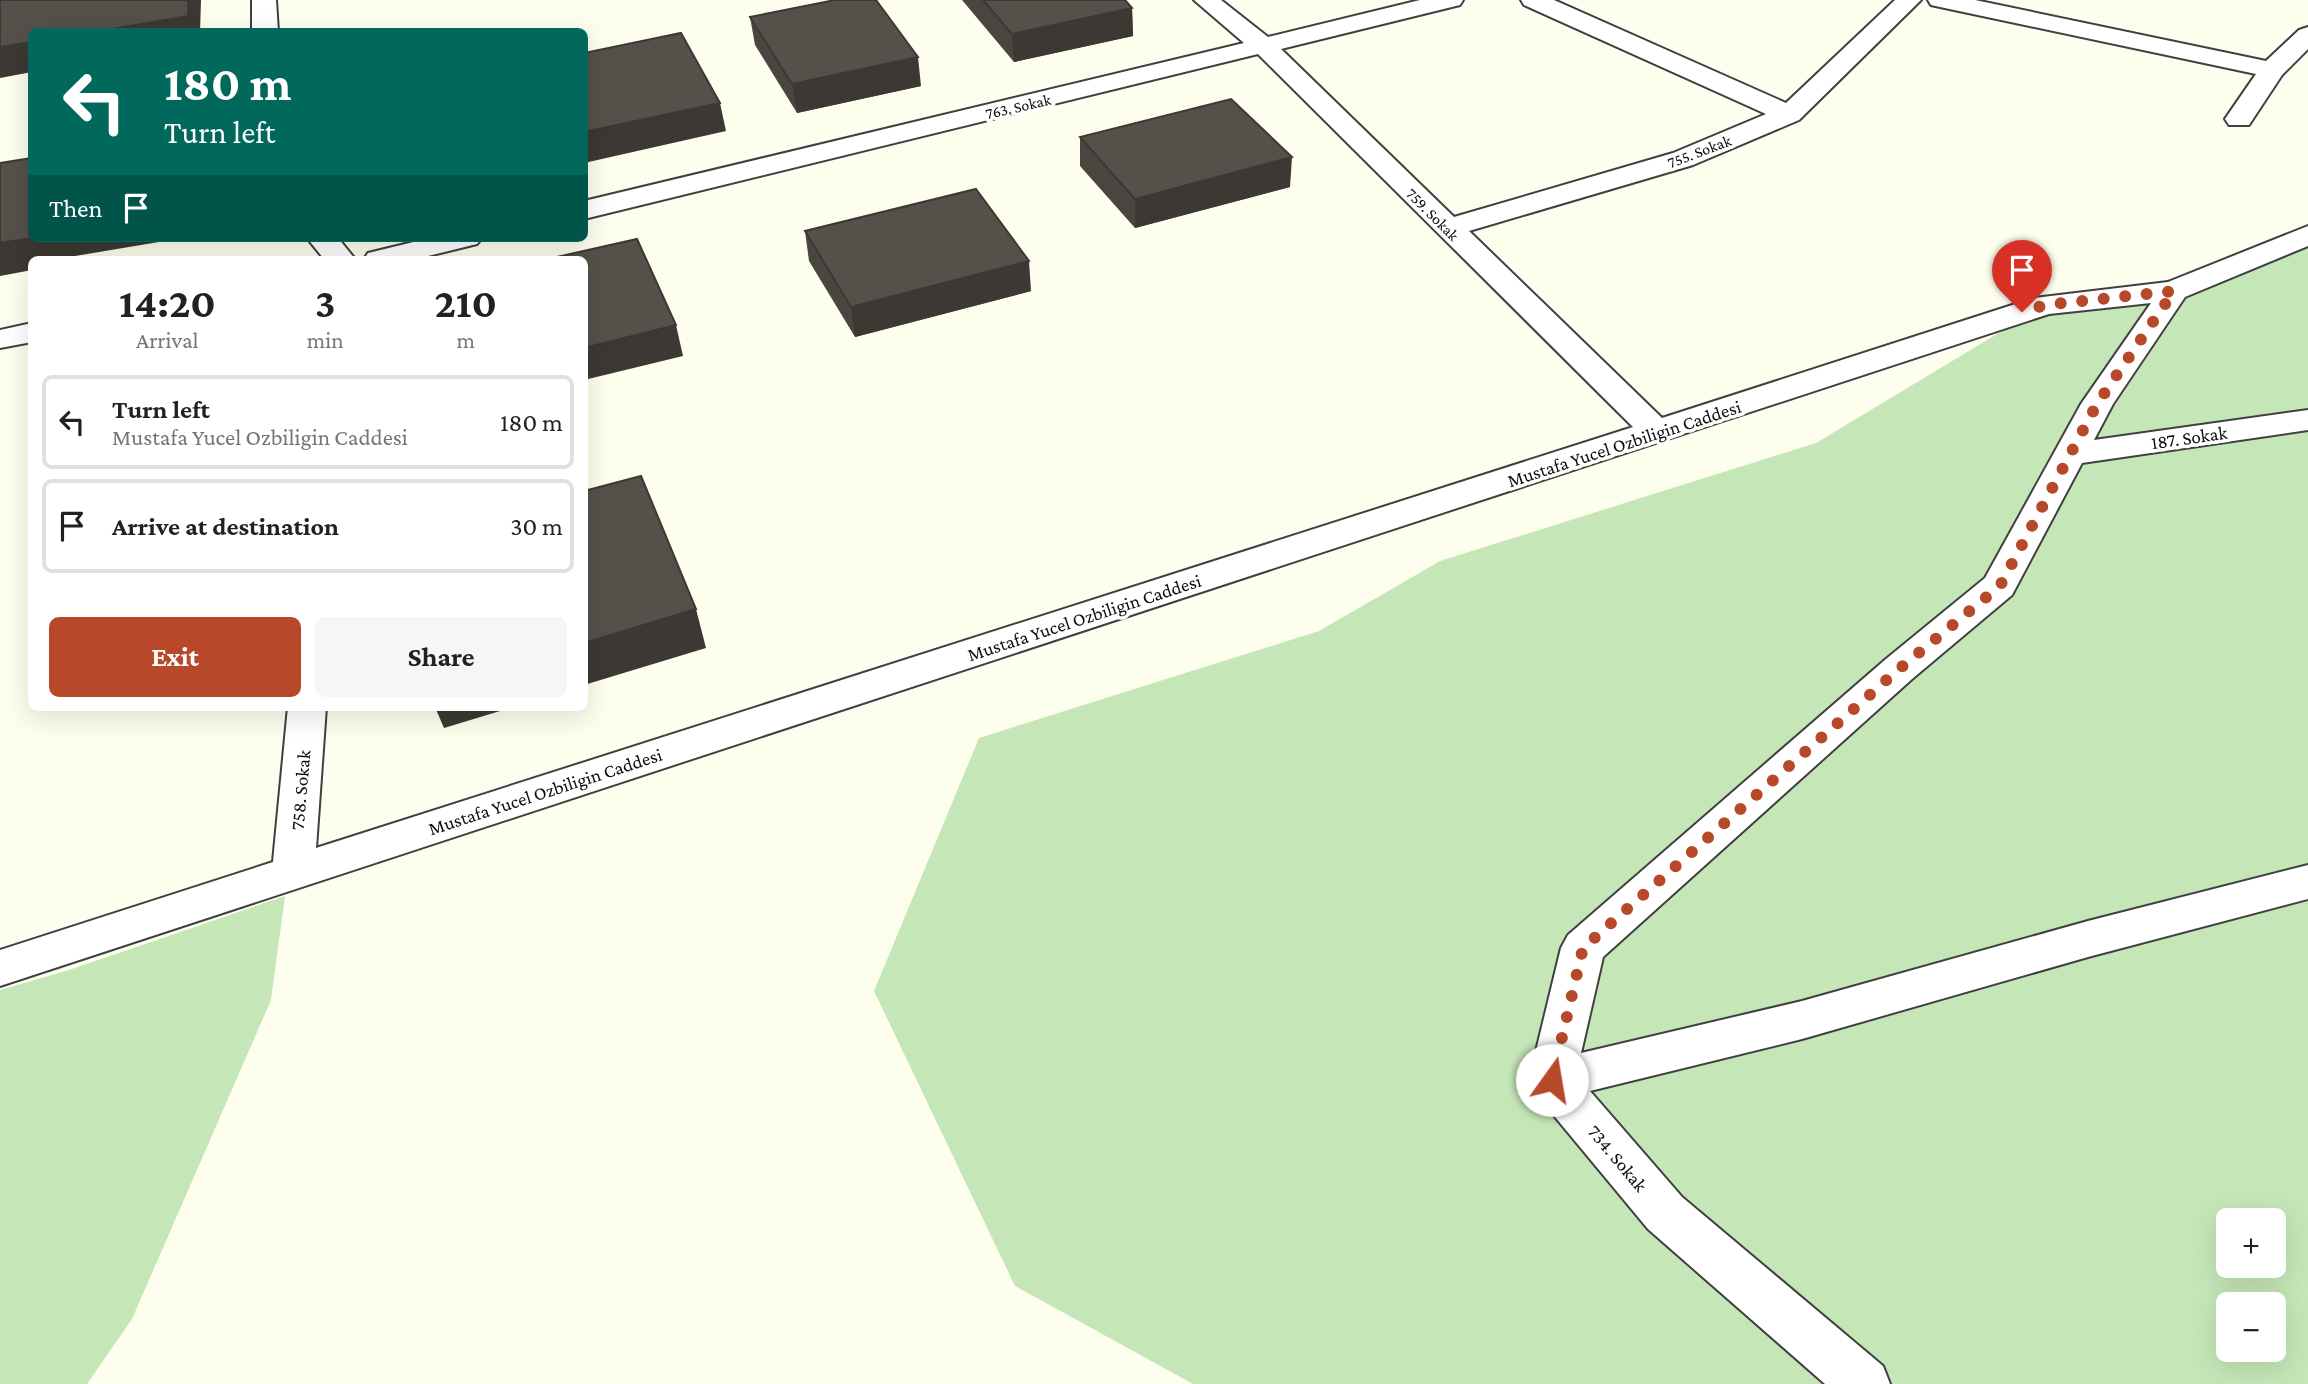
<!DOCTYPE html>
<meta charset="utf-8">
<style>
:root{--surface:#fff;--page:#f6f6f6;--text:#202124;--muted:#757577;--line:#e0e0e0;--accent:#b7482a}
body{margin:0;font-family:"Crimson Pro",serif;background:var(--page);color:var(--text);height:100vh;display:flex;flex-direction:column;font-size:26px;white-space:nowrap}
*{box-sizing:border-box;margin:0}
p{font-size:23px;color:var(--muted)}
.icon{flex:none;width:38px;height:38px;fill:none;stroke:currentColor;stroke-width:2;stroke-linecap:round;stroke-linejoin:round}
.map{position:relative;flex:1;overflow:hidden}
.panel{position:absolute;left:28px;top:256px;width:560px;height:455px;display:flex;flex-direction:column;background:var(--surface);border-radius:10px;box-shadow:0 7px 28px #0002}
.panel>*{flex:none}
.banner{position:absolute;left:28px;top:28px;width:560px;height:214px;border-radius:10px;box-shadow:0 7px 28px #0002;background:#00695c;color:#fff;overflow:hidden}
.buttons{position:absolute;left:2216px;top:1208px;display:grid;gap:14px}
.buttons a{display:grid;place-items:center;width:70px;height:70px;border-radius:10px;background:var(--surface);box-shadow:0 7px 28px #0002;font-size:35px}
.pin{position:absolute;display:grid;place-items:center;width:60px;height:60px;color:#fff;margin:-72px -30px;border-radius:50% 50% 50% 0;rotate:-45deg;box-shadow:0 0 7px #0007}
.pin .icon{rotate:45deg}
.me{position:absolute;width:77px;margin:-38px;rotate:13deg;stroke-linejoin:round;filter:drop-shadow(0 0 5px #0008)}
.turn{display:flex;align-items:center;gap:24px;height:147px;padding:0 21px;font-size:32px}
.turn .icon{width:91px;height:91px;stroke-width:2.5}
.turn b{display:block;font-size:49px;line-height:60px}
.then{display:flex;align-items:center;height:66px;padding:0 21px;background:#0003;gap:14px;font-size:26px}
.eta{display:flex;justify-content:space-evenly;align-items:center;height:119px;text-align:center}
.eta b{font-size:42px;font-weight:700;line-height:49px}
.action{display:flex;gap:14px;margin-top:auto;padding:14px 21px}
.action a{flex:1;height:80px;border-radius:10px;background:var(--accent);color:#fff;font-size:28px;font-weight:700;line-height:80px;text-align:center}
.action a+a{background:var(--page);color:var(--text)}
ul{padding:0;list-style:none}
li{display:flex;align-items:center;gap:21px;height:94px;margin:0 14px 10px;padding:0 7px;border:4px solid var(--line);border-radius:10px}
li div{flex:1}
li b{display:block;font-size:26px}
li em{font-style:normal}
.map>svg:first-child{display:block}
</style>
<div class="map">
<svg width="2308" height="1384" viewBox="0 0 2308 1384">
<rect width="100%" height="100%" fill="#fdfeed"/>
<path fill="#c5e7b8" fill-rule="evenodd" d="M2308 235V1384H1193L1015 1286 874 991 979 738 1319 631 1440 561 1816 443 2045 305 2174 291ZM2228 1220H2273V1265H2228ZM2228 1304H2273V1349H2228Z
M285 896 271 1000 132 1319 87 1384H0V990L69 970Z"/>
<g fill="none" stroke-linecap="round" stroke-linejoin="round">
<defs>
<path id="street" d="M252 0H276L278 32H252Z
M1194 0H1221L1268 37 1420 0H1463L1460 5 1281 49 1454 217 1673 153 1766 114 1524 5 1521 0H1554L1786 103 1895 0H1921L1799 120 1693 165 1469 231 1662 418 2034 298 2168 282 2308 226V246L2185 297 2113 404 2094 440 2308 410V430L2082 463 2012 595 1912 679 1603 957 1581 1053 1802 1001 2088 921 2308 865V899L2088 957 1802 1039 1590 1091 1682 1197 1883 1366 1890 1384H1825L1648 1229 1536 1094 1529 1080 1561 948 1568 935 1886 659 1985 578 2081 404 2151 303 2049 314 0 986V950L273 862 288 707H326L316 848 1633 427 1258 54 584 219V201L1244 43Z
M1928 0H1975L2266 61 2299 30 2308 27V49L2282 75 2249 125H2229L2225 119 2256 74 1940 7 1931 5Z
M307 238H338L355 259H324Z
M430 238H482L477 244 416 259H364L368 253Z
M32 323V342L0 348V330Z"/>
</defs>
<use href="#street" stroke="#404040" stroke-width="4"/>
<use href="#street" fill="#fff" fill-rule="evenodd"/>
</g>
<path fill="#494640" d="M962 0H1125L1132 8 1133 36 1014 62Z
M750 17 921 86 797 113 755 45Z
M1080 137 1290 187 1135 228 1080 166Z
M805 231 1031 291 855 337 809 261Z"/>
<path fill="#3c3934" d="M188 0H201L200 32H94Z
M1132 8 1133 36 1014 62 1012 34Z
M32 42V72L0 78V47Z
M918 57 921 86 797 113 792 84Z
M720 103 726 131 584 163V132Z
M1292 157 1290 187 1135 228V199Z
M32 238H183L69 257V259H32V270L0 276V243Z
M1029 261 1031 291 855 337 851 307Z
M676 325 683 356 584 380V348Z
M696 609 706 648 584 685V643Z
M435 707H513L444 728Z"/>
<path fill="#55514a" stroke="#3c3934" stroke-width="2" d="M0 0H188V16L94 32H32V42L0 47Z
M835 0H876L918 57 792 84 750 17Z
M983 0H1125L1132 8 1012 34Z
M681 33 720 103 584 132V53Z
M1231 99 1292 157 1135 199 1080 137Z
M32 158V238L0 243V163Z
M976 189 1029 261 851 307 805 231Z
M637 239 676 325 584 348V259H548Z
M641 476 696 609 584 643V491Z"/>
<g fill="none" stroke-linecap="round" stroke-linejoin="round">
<path stroke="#b7482a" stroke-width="12" stroke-dasharray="0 21.6" d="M1552 1080 1583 948 1899 669 2000 586 2097 404 2174 291 2045 305 2022 312"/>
</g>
<g text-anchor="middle" stroke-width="7" stroke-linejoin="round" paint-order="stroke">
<g font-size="16" fill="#0d0d0d" stroke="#fff">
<text transform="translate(1018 106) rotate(-13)" y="6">763. Sokak</text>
<text transform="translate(1699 151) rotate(-21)" y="6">755. Sokak</text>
<text transform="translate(1433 214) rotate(45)" y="6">759. Sokak</text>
</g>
<g font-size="19" fill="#0d0d0d" stroke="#fff">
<text transform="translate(2189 437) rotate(-8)" y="7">187. Sokak</text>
<text transform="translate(1624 443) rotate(-18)" y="7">Mustafa Yucel Ozbiligin Caddesi</text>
<text transform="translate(1084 617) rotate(-18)" y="7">Mustafa Yucel Ozbiligin Caddesi</text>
<text transform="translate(300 790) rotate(-85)" y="7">758. Sokak</text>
<text transform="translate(545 791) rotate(-18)" y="7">Mustafa Yucel Ozbiligin Caddesi</text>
<text transform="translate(1618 1158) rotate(50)" y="7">734. Sokak</text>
</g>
</g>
</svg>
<div class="buttons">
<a>+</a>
<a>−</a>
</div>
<div class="pin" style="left:2022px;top:312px;background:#d93025"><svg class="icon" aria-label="arrive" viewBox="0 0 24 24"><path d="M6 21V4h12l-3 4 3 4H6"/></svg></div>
<svg class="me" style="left:1552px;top:1080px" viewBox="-20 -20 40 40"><circle r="19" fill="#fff"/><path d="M0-13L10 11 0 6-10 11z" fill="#b7482a"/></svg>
<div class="banner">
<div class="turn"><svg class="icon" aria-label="left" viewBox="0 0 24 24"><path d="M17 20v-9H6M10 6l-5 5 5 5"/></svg><div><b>180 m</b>Turn left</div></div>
<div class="then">Then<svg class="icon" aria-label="arrive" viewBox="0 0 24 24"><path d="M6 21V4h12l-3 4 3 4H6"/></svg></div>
</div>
<section class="panel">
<div class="eta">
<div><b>14:20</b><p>Arrival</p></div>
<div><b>3</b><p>min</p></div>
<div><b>210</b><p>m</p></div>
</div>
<ul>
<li><svg class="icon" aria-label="left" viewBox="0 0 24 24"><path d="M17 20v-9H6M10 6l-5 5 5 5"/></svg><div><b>Turn left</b><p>Mustafa Yucel Ozbiligin Caddesi</p></div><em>180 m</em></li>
<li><svg class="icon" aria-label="arrive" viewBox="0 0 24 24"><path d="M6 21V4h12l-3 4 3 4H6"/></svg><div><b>Arrive at destination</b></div><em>30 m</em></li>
</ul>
<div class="action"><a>Exit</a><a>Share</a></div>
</section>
</div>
